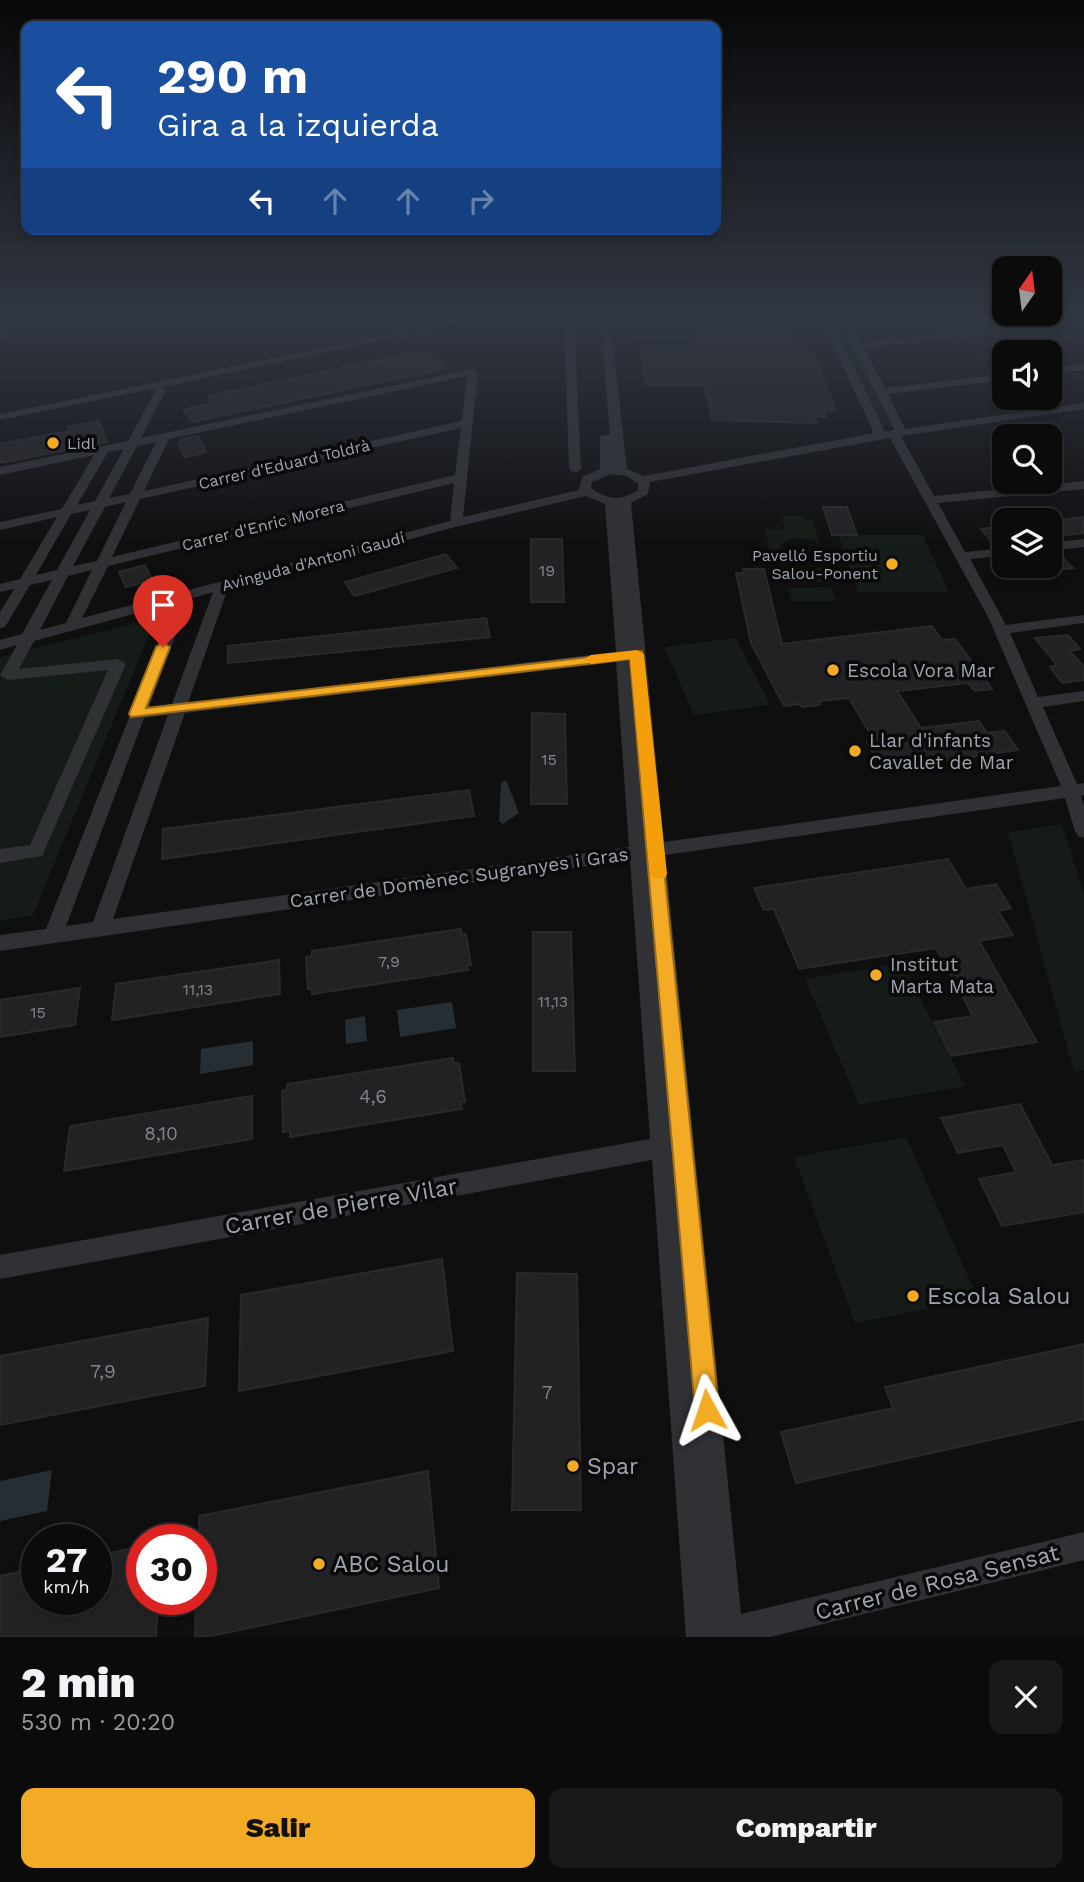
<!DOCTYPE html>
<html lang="es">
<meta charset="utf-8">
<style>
:root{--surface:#0b0b0c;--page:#19191a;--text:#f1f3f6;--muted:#9a9b9d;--line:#2b2b2d;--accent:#f3aa24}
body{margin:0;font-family:"Work Sans",sans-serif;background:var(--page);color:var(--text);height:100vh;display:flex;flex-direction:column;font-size:26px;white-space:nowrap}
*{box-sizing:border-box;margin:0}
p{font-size:23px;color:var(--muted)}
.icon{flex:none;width:38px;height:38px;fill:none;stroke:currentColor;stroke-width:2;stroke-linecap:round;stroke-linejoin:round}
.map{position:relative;height:1637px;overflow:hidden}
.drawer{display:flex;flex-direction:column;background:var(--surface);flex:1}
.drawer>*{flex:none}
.hud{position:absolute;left:21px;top:21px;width:700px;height:214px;border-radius:14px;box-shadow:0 4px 10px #0003,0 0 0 2px var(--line);background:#1a4fa0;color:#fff;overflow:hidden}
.needle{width:46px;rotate:14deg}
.controls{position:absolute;left:992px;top:256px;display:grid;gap:14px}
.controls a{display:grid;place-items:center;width:70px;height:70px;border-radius:14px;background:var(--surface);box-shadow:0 4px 10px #0003,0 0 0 2px var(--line);font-size:35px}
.speed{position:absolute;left:21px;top:1524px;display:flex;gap:14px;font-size:35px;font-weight:700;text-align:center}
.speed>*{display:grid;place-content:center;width:91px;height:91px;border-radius:50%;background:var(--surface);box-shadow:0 4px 10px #0003,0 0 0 2px var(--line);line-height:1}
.speed small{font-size:18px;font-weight:400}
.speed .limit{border:10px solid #d22;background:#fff;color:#111}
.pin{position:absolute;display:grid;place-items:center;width:60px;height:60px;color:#fff;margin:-72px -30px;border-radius:50% 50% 50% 0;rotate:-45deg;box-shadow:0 0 7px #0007}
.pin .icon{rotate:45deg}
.me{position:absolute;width:77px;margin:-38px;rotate:355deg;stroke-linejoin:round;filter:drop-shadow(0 0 5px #0008)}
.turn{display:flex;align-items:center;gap:24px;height:147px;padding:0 21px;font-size:32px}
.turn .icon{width:91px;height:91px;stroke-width:2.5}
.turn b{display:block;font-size:49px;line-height:60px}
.lanes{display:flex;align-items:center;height:66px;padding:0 21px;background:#0003;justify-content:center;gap:35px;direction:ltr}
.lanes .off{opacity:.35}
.round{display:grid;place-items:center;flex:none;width:74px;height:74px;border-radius:14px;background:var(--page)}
.head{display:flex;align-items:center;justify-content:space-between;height:119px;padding:0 21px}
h1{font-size:42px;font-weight:800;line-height:52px}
.button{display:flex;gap:14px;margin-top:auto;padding:14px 21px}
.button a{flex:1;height:80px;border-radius:14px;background:var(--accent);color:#111;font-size:28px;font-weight:800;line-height:80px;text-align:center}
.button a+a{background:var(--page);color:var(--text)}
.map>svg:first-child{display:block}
</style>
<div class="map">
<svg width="1084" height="1637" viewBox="0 0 1084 1637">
<rect width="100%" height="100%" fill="#0f0f10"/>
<path fill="#151b16" d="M637 318H687L692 342H640Z
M829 318H840L890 425 882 426Z
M782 516H804L805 520H813L820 543C805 538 791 535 779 547L780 550 770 551 765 530H785Z
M838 535H923L949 592H858Z
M782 568H827L831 582H785Z
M831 587 836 601H792L788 588Z
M146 621 153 625 33 915 0 921V657Z
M736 638 770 705 694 715 664 647Z
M1062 824 1084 893V1070L1074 1072 1008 832Z
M902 963 965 1086 859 1105 805 979Z
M906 1137 978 1299 855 1323 794 1157Z"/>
<path fill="#262e33" d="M506 780 519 813 503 824 499 821 501 783Z
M452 1002 456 1028 400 1037 397 1010Z
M365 1016 367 1041 346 1044 345 1020Z
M253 1041V1065L200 1074 201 1049Z
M52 1470 47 1511 0 1521V1481Z"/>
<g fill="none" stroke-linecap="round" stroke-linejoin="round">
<path stroke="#262e33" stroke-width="3.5" d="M0 336 51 318"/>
</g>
<path fill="#222224" stroke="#29292c" stroke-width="2" d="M692 318H789L801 349H811L836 410H824L826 417H815L817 423 712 420 705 385H646L641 348 698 349Z
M428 350 447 368 192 422 184 410 213 403 209 396Z
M99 421 107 442 0 463V444L69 431 68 427Z
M198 436 206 452 185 457 178 444 182 439Z
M823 507H847L857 535H832Z
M1084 517V533L1050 537V521Z
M1004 526V542L993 543 981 529Z
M531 539H562L564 602H531Z
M1058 553 1073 568 1050 571V554Z
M446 554 457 568 354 596 345 582Z
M145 565 152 580 126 587 119 572Z
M743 569H764L782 644 932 626 942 640 955 639 992 689 975 691 968 683 897 691 921 728 979 721 987 733 1005 731 1018 750 883 770 867 743 875 742 849 698 819 701 820 705 802 707 800 704 784 706 751 643 736 573H744Z
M486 618 490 637 228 663V646Z
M1068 635 1080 649 1070 651 1084 667V680L1062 683 1050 667 1057 665 1035 638Z
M532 713 565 714 567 804H531Z
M469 790 474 816 162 859 163 829Z
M948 859 966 889 996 884 1011 908 998 911 1013 935 979 941 1037 1042 951 1056 934 1022 973 1016 936 948 799 969 774 909 764 910 754 888Z
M461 929 462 935 466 934 471 965 467 966 468 970 312 994V989H308L306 957 312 956V951Z
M533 932H571L575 1071H533Z
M279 960 280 994 112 1020 116 984Z
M80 988 75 1025 0 1037V1000Z
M453 1058 454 1064 459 1063 465 1102H461L462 1109 290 1137V1131L283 1132 282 1091 287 1089V1084Z
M252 1096V1139L64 1171 70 1126Z
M1020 1104 1052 1165 1084 1160V1212L1002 1226 979 1179 1016 1172 1003 1145 958 1153 941 1118Z
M442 1259 453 1351 239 1391 241 1295Z
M517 1273 577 1274 581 1510H512Z
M208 1318 205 1386 0 1425V1356Z
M1084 1344V1419L796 1483 781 1432 893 1408 885 1387Z
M428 1471 439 1588 206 1637H195L196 1600H201L199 1516Z
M142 1546V1600H158L156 1637H0V1576L37 1568V1600H96V1556Z"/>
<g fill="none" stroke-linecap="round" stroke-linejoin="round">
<path fill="#303135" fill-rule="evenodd" d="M470 318H487L162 387 166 390 141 438 473 369 478 372 463 517 579 490 582 477 600 469V436L610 434 600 318H610L627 469 644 476 874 433 820 318H830L885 432 894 430 839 318H849L861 342 1084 318V323L864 348 885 388 1004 374V380L888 394 905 429 1084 403V409L901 436 934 496 1084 481V489L938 503 965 552 1004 548V556L970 559 1006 625 1084 615V623L1010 633 1038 697 1084 691V701L1043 707 1077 784 1084 783V795L1081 796 1084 805V838L1078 836 1075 831 1065 798 665 855 741 1614 1084 1532V1560L770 1637H686L652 1160 0 1279V1255L650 1139 630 860 0 951V935L46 929 174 603 34 641 19 669 118 659 126 664 42 856 0 863V849L30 845 108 670 8 680 0 675 17 645 0 650V640L22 634 52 580 30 585 5 627 0 628V612L14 589 0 592V584L20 579 57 517 0 530V522L62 509 94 455 0 475V467L128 441 157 388 0 420V414ZM467 376 462 421 144 491 169 439ZM461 428 455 475 112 557 140 499ZM890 438 989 619 1061 786 664 842 631 503 648 494 650 482ZM156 442 130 494 109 498 137 446ZM124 449 95 501 77 505 108 452ZM611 474 627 476 638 484V490C623 501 606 500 591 488L592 482ZM454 483 450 521 82 618 108 566ZM586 496 605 504 616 652 188 703 228 588 459 526ZM126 502 97 561 73 566 105 507ZM90 510 57 570 36 575 71 514ZM92 570 66 623 40 630 68 576ZM213 592 172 704 149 707 189 599ZM616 662 629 847 113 919 185 713ZM168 715 93 922 66 926 144 718Z
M564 318H574L581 469 575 473 569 469Z
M1084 364V370L1050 374V368Z
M1084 539V547L1050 551V543Z"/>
</g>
<linearGradient id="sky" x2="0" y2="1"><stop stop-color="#080809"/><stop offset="0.58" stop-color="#313742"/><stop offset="1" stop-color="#313742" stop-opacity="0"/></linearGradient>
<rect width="1084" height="547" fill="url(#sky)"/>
<path fill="#f3aa24" stroke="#9e6e17" stroke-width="2" d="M163 642 170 647 146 708 642 651 719 1410 716 1419 707 1422 698 1419 695 1410 630 659 131 717 129 714 156 647Z"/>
<path fill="#f59e0b" d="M637 650 644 654 667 874 665 878H653L650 874 630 659 591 664 584 659 591 655Z"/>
<g fill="#f3aa24" stroke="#0a0a0b" stroke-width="2.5">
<circle cx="53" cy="443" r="7"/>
<circle cx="892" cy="564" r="7"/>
<circle cx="833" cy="670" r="7"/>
<circle cx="855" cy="751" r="7"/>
<circle cx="876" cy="975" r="7"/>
<circle cx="913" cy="1296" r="7"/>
<circle cx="573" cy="1466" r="7"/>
<circle cx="319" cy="1564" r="7"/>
</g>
<g text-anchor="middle" stroke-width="7" stroke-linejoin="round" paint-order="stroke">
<g font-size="16" fill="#a0a5b1" stroke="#0a0a0b" text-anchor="start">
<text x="67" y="449">Lidl</text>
<text x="878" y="561" text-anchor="end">Pavelló Esportiu<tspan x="878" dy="18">Salou-Ponent</tspan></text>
</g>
<g font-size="16" fill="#a0a5b1" stroke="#0a0a0b">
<text transform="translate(284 464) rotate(-13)" y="6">Carrer d'Eduard Toldrà</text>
<text transform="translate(263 525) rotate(-14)" y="6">Carrer d'Enric Morera</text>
<text transform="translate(313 561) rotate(-15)" y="6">Avinguda d'Antoni Gaudí</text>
</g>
<g font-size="16" fill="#80848d">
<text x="547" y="576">19</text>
<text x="549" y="765">15</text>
<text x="389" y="967">7,9</text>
<text x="198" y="995">11,13</text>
<text x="553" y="1007">11,13</text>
<text x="38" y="1018">15</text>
</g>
<g font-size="19" fill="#a0a5b1" stroke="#0a0a0b" text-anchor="start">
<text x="847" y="677">Escola Vora Mar</text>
<text x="869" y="747">Llar d'infants<tspan x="869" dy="22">Cavallet de Mar</tspan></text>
<text x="890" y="971">Institut<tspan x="890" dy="22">Marta Mata</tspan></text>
</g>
<g font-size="19" fill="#a0a5b1" stroke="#0a0a0b">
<text transform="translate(459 877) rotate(-8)" y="7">Carrer de Domènec Sugranyes i Gras</text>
</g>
<g font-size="19" fill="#80848d">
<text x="373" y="1103">4,6</text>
<text x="161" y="1140">8,10</text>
<text x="103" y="1378">7,9</text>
<text x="547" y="1399">7</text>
</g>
<g font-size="23" fill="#a0a5b1" stroke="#0a0a0b">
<text transform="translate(341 1206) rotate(-10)" y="8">Carrer de Pierre Vilar</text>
<text transform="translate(937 1582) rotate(-14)" y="8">Carrer de Rosa Sensat</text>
</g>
<g font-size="23" fill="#a0a5b1" stroke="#0a0a0b" text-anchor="start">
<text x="927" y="1304">Escola Salou</text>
<text x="587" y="1474">Spar</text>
<text x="333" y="1572">ABC Salou</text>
</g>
</g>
</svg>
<div class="controls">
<a><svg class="needle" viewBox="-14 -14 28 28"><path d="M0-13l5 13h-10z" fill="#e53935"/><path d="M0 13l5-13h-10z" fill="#9a9b9d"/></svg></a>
<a><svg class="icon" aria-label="sound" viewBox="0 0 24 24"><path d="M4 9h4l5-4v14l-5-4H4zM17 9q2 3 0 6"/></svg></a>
<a><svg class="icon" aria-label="search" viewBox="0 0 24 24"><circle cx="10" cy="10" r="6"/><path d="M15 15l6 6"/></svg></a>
<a><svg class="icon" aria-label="layers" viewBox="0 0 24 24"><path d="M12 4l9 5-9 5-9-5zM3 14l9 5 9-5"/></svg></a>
</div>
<div class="speed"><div>27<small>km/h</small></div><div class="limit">30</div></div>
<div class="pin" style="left:163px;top:647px;background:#d93025"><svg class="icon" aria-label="arrive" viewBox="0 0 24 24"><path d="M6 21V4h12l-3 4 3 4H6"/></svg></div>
<svg class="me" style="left:707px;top:1410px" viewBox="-20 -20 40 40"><path d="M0-17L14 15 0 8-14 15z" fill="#f3aa24" stroke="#fff" stroke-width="4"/></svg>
<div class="hud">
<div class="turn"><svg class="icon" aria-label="left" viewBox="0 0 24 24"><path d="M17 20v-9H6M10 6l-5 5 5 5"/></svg><div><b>290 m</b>Gira a la izquierda</div></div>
<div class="lanes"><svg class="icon" aria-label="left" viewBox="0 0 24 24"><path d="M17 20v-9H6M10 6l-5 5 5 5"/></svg><svg class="icon off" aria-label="ahead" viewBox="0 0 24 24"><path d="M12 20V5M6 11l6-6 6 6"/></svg><svg class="icon off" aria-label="ahead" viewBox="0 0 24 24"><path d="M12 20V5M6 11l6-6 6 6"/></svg><svg class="icon off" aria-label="right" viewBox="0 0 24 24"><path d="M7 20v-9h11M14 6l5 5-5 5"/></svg></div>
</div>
</div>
<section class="drawer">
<div class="head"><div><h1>2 min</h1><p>530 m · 20:20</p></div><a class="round"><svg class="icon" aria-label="close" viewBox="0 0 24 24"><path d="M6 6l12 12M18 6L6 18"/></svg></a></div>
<div class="button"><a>Salir</a><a>Compartir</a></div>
</section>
